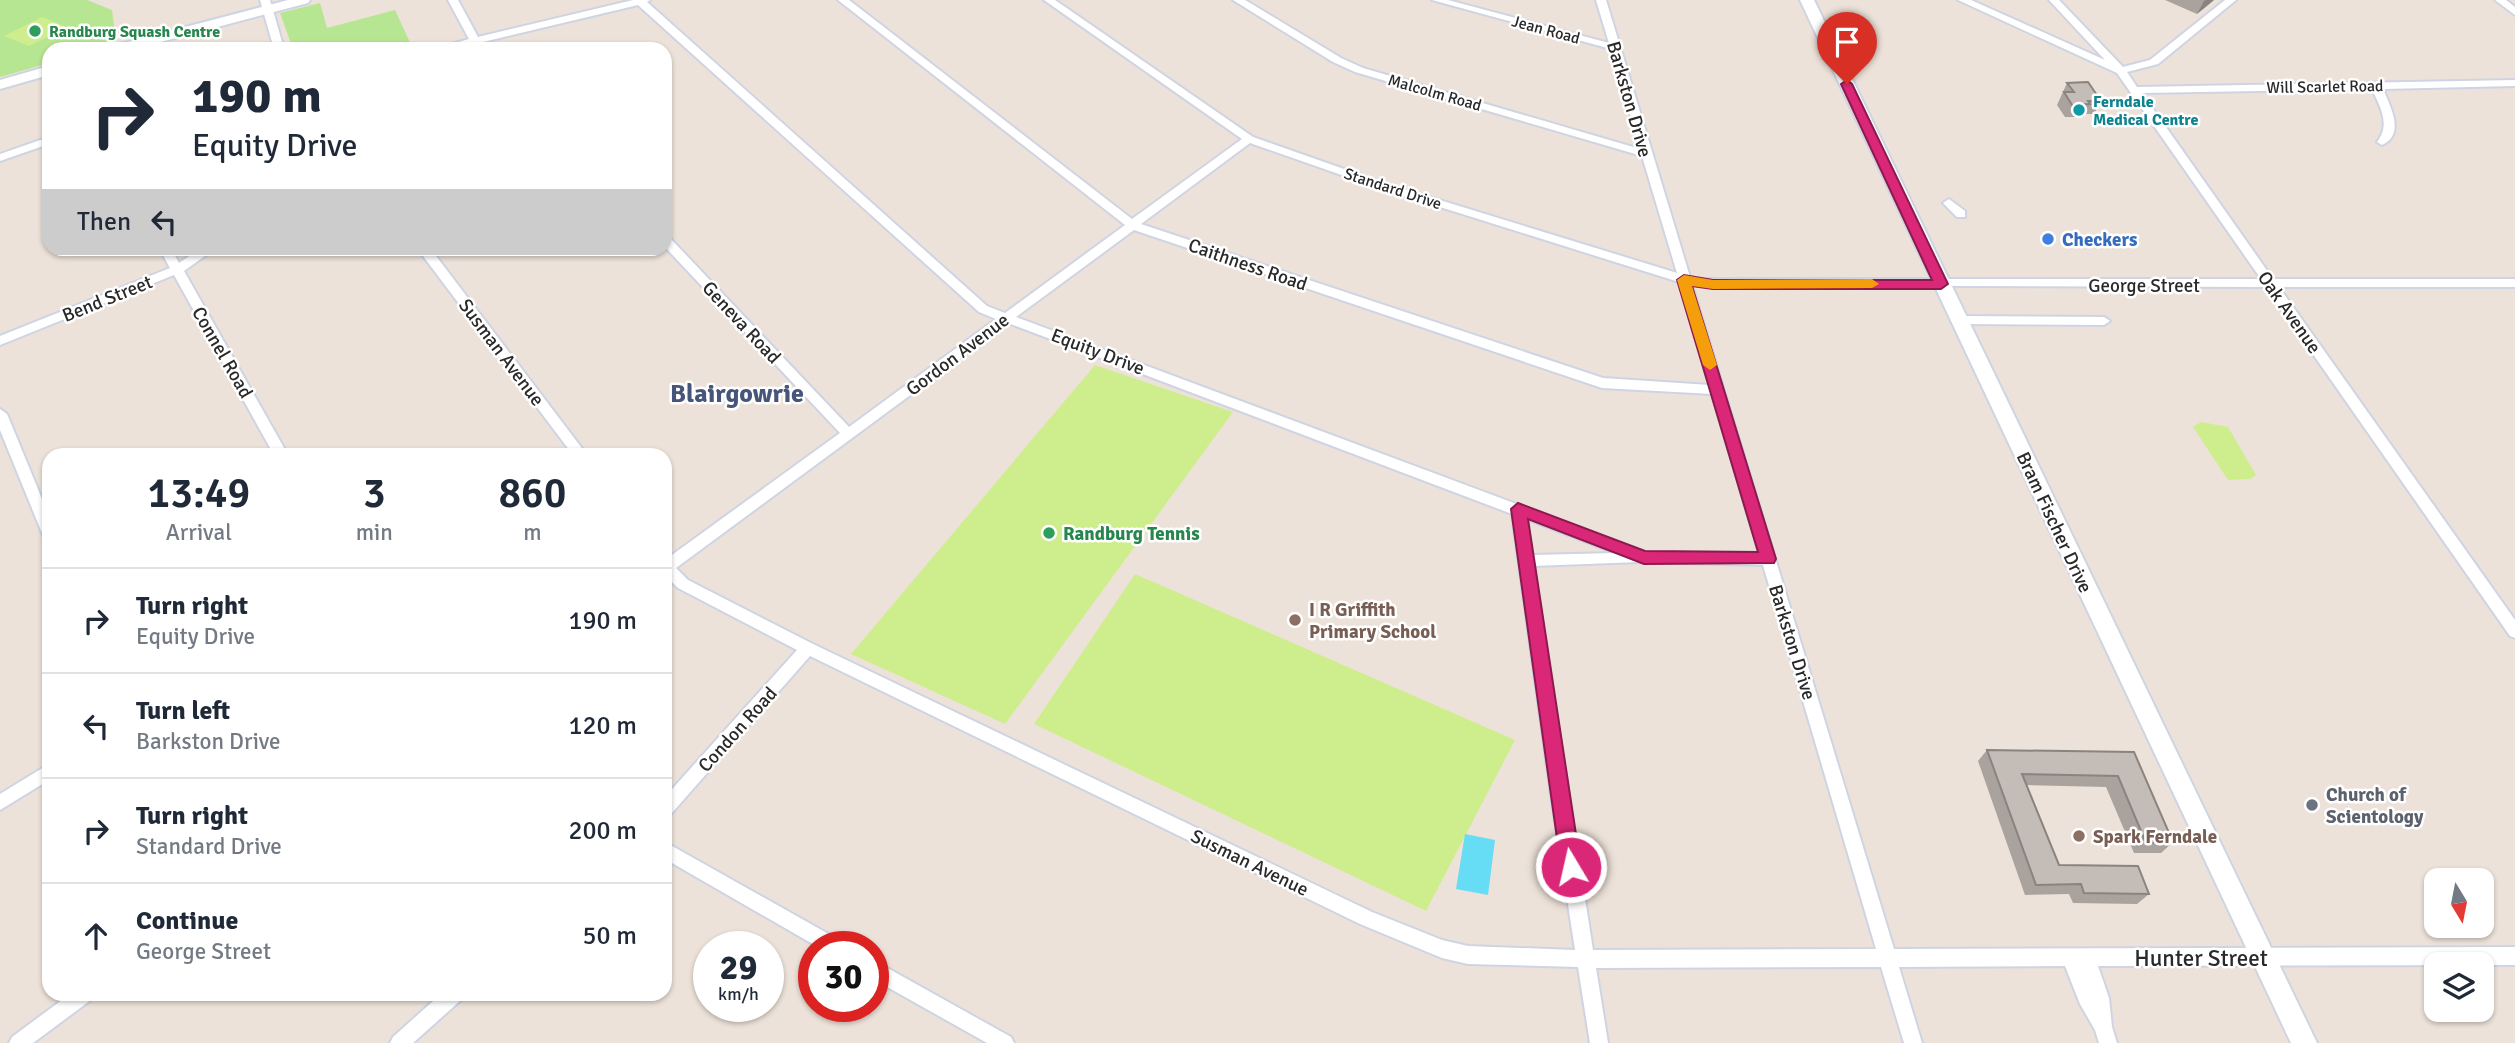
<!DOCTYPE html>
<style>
:root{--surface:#fff;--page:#f2f2f3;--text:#1f2937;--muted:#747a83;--line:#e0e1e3}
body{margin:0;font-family:Signika,sans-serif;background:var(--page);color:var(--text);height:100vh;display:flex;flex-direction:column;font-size:26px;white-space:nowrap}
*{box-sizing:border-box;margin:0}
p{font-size:23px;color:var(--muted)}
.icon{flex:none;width:38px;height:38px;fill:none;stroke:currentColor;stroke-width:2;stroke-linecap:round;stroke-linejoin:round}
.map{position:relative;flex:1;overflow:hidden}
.details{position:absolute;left:42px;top:448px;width:630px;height:553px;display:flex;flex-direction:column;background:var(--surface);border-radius:21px;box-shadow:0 2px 5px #0004}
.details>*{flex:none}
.banner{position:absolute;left:42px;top:42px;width:630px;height:214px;border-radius:21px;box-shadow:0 2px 5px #0004;background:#fff;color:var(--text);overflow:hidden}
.needle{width:46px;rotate:170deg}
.controls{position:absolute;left:2424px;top:868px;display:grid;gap:14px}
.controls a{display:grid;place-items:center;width:70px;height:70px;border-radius:14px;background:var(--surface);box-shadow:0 2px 5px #0004;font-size:35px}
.speed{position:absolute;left:693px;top:931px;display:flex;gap:14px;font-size:35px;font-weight:700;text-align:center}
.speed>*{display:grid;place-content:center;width:91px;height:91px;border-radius:50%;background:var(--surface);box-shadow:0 2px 5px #0004;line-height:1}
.speed small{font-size:18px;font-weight:400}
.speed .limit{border:10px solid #d22;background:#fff;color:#111}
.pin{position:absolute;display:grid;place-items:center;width:60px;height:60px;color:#fff;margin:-72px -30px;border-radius:50% 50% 50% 0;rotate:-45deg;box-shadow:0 0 7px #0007}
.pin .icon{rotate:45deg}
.me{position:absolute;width:77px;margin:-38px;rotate:351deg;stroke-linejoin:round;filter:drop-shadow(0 0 5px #0008)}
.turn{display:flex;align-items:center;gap:24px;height:147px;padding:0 35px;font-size:32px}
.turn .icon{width:91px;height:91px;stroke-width:2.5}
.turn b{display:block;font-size:49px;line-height:60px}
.then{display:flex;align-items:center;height:66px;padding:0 35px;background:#0003;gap:14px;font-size:26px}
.eta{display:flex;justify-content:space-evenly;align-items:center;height:119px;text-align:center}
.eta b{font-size:42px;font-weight:600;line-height:49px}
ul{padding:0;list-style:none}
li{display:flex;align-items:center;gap:21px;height:105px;padding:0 35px;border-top:2px solid var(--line)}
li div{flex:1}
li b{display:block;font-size:26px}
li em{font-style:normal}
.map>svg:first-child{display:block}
</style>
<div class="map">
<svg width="2515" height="1043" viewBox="0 0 2515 1043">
<rect width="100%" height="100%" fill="#ece2d9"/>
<path fill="#b7e692" d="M0 0H87L112 10 116 42 94 49H49V63L0 77Z
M320 3 327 28 395 10 413 49H293L280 13Z"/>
<path fill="#ceee8d" d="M42 17 67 27 29 46 4 36Z
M1095 365 1233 412 1005 724 851 654Z
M2201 422 2228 427 2256 475 2250 479 2228 480 2193 427Z
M1135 574 1515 740 1426 911 1034 724Z"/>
<path fill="#66dcf5" d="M1465 834 1495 840 1488 895 1456 889Z"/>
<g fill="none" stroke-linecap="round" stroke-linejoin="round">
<defs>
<path id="street" d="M260 0H270L284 49H274Z
M448 0H458L478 37 633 0H650L647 2 987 306 1005 313 1125 225 838 0H849L1132 219 1242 139 1044 0H1055L1253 137 1381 182 1677 273 1642 156 1355 72 1333 62 1233 0H1245L1341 58 1363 68 1640 149 1611 49 1432 0H1448L1609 43 1596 0H1606L1690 277 1698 279H2261L2117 73 1958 0H1971L2105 60 2049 0H2059L2123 67 2150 60 2225 0H2236L2158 64 2127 72 2137 87 2515 80V86L2383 89C2390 106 2406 134 2382 145L2377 142C2391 124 2380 107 2372 89L2142 93 2273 279H2515V287H2279L2515 620V638L2510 636 2266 287 1692 285 1894 949 2515 947V965L2098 966 2109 998 2112 1027 2117 1043H2099L2095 1030 2080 1004 2065 966 1899 967 1922 1043H1904L1881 967 1596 968 1608 1043H1590L1578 967 1468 964 1442 958 1360 924 810 656 671 814 665 816V797L797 650 678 588 665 575V560L840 433 665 247V236L669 237 849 427 996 319 979 312 638 5 483 42 489 49H478L474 44 452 49H434L469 39ZM1250 143 1373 186 1679 282 1710 385 1603 378 1141 224ZM1134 230 1602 388 1712 394 1759 553 1645 552 1016 317ZM1008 323 1512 514 1550 788 1575 950 1468 946 1442 940 1372 912 813 644 688 580 676 568ZM1526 519 1615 553 1532 555ZM1640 562 1763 565 1876 949 1593 950 1533 566Z
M2495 0H2506L2515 7V15Z
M49 137V144L0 161V154Z
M1949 199 1965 211V217H1957L1943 203Z
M159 248H171L179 263 201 248H216L184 271 288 455H274L174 275 0 345V336L170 268Z
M417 248H430L587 455H573Z
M1959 316 2104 317 2110 321 2104 325 1959 324 1953 320Z
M0 409 7 414 49 516V539L44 537 42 533 0 430Z
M49 764V780L0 810V794Z
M665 842 841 941 844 947H818L665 859Z
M873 960 1011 1037 1014 1043H987L873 979Z
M70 994H94L91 1000 33 1043H9L12 1037Z
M441 994H464L461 1000 413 1043H390L393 1037Z"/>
<path id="secondary" d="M288 0H310L308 3 134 49H111L113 46Z
M1800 0H1814L2317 1043H2291Z
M49 66V75L0 89V80Z"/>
</defs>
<use href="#street" stroke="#cfd4e3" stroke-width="4"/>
<use href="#secondary" stroke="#cfd4e3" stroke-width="4"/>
<use href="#street" fill="#fff" fill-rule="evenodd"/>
<use href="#secondary" fill="#fff" fill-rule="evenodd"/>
</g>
<path fill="#a9a29d" d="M2165 0H2214L2197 14Z
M2067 83 2101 101 2094 114H2085L2083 117H2065L2057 105Z
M1987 750 2134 752 2173 842 2161 853H2134L2106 787 2026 785 2059 865 2149 894 2137 904 2073 903 2069 894 2025 895 1978 761Z"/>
<path fill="#89847f" d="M2206 0H2214L2197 14 2204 1Z"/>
<path fill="#c4bcb6" stroke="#89847f" stroke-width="2" d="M2088 82 2101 101H2088L2090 104 2072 105 2064 92H2074L2067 83Z
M1987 750 2134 752 2173 842 2146 843 2118 776 2022 774 2059 865 2138 866 2149 894 2084 893 2081 884 2036 885Z"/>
<path fill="#db2777" stroke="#8e194d" stroke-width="2" d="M1847 80 1852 84 1948 284 1941 289H1713L1692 286 1776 559 1774 563 1644 564 1528 519 1581 867 1578 874 1571 876 1564 874 1561 867 1511 509 1518 503 1645 551 1758 552 1677 280 1684 275 1713 280H1932L1841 84Z"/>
<path fill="#f59e0b" d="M1684 275 1713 280 1872 279 1879 284 1872 288 1713 289 1692 286 1717 365 1710 370 1703 365 1677 280Z"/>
<g fill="#2e9e5b" stroke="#fff" stroke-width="2.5">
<circle cx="35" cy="31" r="7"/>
<circle cx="1049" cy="533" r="7"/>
</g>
<circle fill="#0f9aa8" stroke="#fff" stroke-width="2.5" cx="2079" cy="110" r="7"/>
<circle fill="#3f7fe0" stroke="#fff" stroke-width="2.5" cx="2048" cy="239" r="7"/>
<g fill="#8d6e63" stroke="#fff" stroke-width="2.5">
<circle cx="1295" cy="620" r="7"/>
<circle cx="2079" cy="836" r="7"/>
</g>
<circle fill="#6b7280" stroke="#fff" stroke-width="2.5" cx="2312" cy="805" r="7"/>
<g text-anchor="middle" stroke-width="5" stroke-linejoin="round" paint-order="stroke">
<g font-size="16" fill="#292929" stroke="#fff">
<text transform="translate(1546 29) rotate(15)" y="6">Jean Road</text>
<text transform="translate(2325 86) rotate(-1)" y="6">Will Scarlet Road</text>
<text transform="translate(1435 92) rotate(16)" y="6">Malcolm Road</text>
<text transform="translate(1393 188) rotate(18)" y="6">Standard Drive</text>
</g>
<g font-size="16" font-weight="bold" fill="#27864d" stroke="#fff" text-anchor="start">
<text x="49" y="37">Randburg Squash Centre</text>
</g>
<g font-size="16" font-weight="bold" fill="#0d838f" stroke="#fff" text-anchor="start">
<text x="2093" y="107">Ferndale<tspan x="2093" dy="18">Medical Centre</tspan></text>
</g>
<g font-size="19" fill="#292929" stroke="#fff">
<text transform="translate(1630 99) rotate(74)" y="7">Barkston Drive</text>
<text transform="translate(1248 264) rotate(19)" y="7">Caithness Road</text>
<text x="2144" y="292">George Street</text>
<text transform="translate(107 298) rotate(-22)" y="7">Bend Street</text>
<text transform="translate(2290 312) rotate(55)" y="7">Oak Avenue</text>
<text transform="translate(742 322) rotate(47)" y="7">Geneva Road</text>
<text transform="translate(1098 351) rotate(21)" y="7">Equity Drive</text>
<text transform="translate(223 352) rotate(60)" y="7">Connel Road</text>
<text transform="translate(502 352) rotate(53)" y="7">Susman Avenue</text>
<text transform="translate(957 354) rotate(-37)" y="7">Gordon Avenue</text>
<text transform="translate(2055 522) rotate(65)" y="7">Bram Fischer Drive</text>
<text transform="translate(1793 642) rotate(73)" y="7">Barkston Drive</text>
<text transform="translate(737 729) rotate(-48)" y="7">Condon Road</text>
<text transform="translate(1250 862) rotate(26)" y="7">Susman Avenue</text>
</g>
<g font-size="19" font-weight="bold" fill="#366cbe" stroke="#fff" text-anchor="start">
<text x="2062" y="246">Checkers</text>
</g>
<g font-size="19" font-weight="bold" fill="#27864d" stroke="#fff" text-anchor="start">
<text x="1063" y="540">Randburg Tennis</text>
</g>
<g font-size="19" font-weight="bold" fill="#785e54" stroke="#fff" text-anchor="start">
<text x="1309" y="616">I R Griffith<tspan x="1309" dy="22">Primary School</tspan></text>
<text x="2093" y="843">Spark Ferndale</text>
</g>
<g font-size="19" font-weight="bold" fill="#5b616d" stroke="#fff" text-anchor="start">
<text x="2326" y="801">Church of<tspan x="2326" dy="22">Scientology</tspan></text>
</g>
<g font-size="23" fill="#292929" stroke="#fff">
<text x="2201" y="966">Hunter Street</text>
</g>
<g font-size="26" font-weight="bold" fill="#47557b" stroke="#fff">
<text x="737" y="402">Blairgowrie</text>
</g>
</g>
</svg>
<div class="controls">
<a><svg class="needle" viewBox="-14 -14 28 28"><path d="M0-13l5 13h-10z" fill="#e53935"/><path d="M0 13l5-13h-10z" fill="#747a83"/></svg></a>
<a><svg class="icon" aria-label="layers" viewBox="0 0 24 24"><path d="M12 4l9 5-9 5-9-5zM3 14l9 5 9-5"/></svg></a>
</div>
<div class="speed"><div>29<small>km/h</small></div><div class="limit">30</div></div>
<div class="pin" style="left:1847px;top:84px;background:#d93025"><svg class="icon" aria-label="arrive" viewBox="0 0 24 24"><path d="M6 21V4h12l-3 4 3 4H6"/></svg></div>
<svg class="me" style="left:1571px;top:867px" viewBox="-20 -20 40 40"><circle r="17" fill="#db2777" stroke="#fff" stroke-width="3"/><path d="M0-11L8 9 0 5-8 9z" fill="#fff"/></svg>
<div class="banner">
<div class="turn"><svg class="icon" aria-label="right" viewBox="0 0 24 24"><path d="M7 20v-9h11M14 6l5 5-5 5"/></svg><div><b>190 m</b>Equity Drive</div></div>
<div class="then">Then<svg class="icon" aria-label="left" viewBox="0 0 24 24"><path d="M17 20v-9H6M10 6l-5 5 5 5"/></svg></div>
</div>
<section class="details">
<div class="eta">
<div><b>13:49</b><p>Arrival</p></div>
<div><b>3</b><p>min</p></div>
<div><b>860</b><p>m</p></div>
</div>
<ul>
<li><svg class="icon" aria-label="right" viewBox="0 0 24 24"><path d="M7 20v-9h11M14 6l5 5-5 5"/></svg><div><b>Turn right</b><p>Equity Drive</p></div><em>190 m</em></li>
<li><svg class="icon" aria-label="left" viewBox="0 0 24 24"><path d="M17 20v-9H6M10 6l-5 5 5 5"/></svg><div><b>Turn left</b><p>Barkston Drive</p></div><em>120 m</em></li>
<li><svg class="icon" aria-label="right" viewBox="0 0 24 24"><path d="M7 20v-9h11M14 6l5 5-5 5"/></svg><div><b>Turn right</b><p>Standard Drive</p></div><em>200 m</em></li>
<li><svg class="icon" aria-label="ahead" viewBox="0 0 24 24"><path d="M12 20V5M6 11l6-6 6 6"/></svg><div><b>Continue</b><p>George Street</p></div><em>50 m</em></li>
</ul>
</section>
</div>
